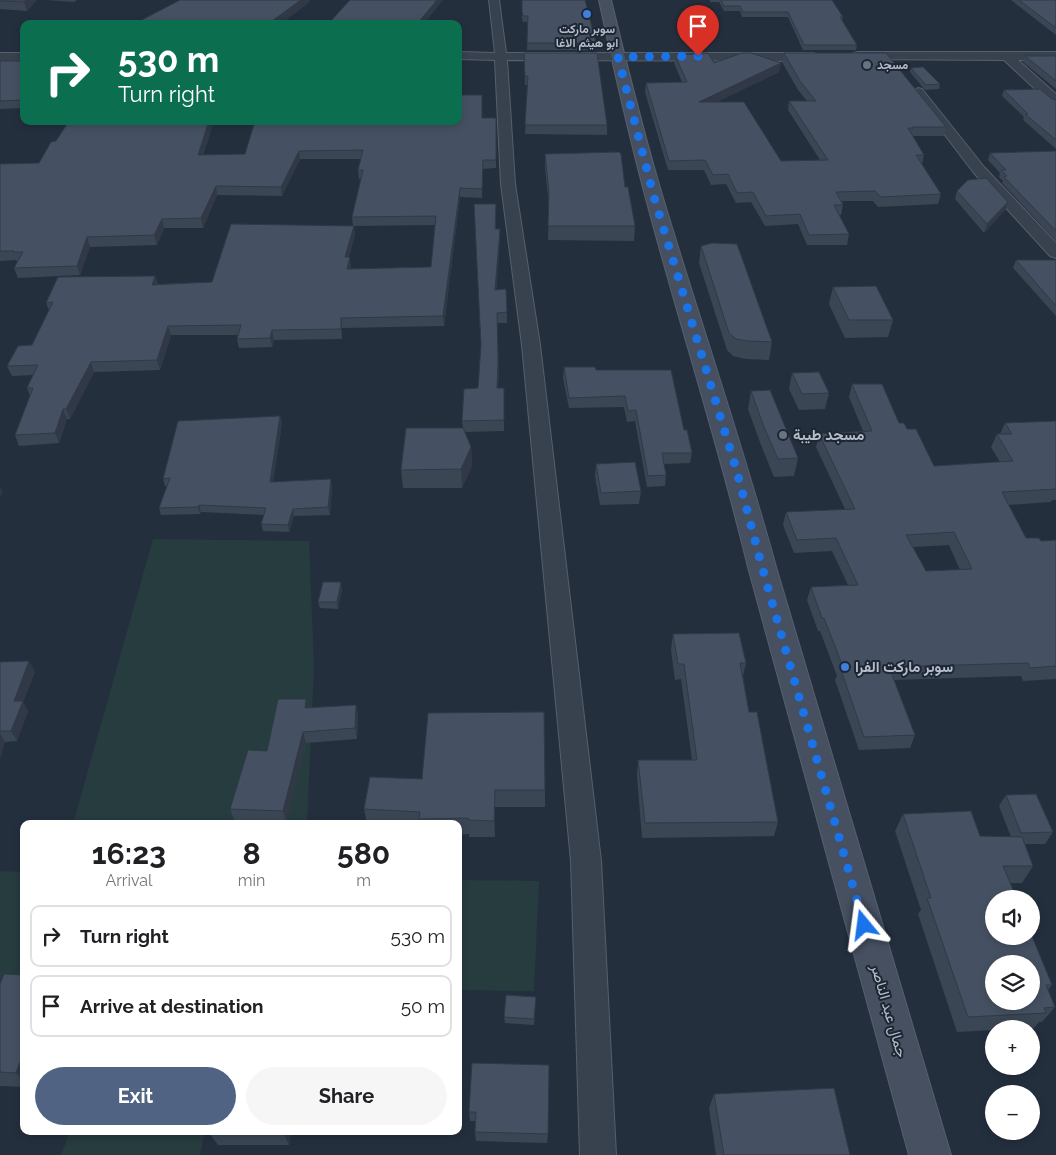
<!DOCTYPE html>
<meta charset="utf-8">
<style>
:root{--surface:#fff;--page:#f6f6f6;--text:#202124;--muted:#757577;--line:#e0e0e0;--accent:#506383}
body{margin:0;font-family:Raleway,Vazirmatn,sans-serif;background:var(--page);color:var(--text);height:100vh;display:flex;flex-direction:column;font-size:19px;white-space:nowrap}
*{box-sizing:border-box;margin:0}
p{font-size:16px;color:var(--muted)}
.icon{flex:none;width:28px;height:28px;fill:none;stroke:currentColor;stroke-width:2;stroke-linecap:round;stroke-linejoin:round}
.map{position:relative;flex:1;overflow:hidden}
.panel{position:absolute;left:20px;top:820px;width:442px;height:315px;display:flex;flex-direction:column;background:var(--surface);border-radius:10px;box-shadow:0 2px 8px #0003}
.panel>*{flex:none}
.hud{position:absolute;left:20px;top:20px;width:442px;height:105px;border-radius:10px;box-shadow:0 2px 8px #0003;background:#0b6e4f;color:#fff;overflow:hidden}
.fabs{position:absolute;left:985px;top:890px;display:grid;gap:10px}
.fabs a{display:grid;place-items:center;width:55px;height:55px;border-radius:50%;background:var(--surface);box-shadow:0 2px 8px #0003;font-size:25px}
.pin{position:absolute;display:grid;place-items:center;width:42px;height:42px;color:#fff;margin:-51px -21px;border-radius:50% 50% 50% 0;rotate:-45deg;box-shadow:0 0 5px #0007}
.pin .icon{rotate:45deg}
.me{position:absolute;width:55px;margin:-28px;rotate:344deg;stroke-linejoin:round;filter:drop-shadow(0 0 4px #0008)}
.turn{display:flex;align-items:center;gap:18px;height:105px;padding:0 15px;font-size:22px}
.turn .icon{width:65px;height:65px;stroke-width:2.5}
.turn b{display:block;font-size:35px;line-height:42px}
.eta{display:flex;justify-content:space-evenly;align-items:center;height:85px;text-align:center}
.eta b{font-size:30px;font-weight:700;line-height:35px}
.cta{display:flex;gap:10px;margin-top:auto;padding:10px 15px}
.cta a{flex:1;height:58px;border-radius:30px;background:var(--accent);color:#fff;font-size:20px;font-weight:700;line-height:58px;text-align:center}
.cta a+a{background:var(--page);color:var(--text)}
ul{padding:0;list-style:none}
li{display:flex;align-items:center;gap:15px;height:62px;margin:0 10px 8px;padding:0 5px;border:2px solid var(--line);border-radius:10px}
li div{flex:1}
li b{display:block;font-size:19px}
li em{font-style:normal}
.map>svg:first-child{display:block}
</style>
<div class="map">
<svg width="1056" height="1155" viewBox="0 0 1056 1155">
<rect width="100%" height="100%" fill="#242f3e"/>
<path fill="#263c3f" d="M153 539 309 541 314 668 307 824H73Z
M0 871 24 872V988H0Z
M459 880 539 881 534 991 459 990Z
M70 1131H205L200 1155H61Z"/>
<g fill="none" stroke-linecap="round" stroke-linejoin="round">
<defs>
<path id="street" d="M489 0H499L506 53H814L820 57 814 61 507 60 515 184 540 345 601 861 616 1155H580L571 861 522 345 501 184 495 60 459 59V52L495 53Z
M858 52H1056V60H1018L1056 94V105L1051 104 1004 60 854 59 852 56 854 53Z
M0 53H24V61H0Z
M918 88 922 89 984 167 1056 243V258L1050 256 974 173 912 92Z"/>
<path id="secondary" d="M599 0H611C627 66 643 132 663 198 700 321 742 443 776 567L951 1155H909L748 567C718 442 678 320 645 195 628 131 613 65 599 0Z"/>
</defs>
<use href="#street" stroke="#565f6c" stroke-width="2"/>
<use href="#secondary" stroke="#565f6c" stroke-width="2"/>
<use href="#street" fill="#38414e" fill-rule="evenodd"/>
<use href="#secondary" fill="#465061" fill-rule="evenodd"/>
</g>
<path fill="#3b4654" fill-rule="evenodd" d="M0 0H37L27 11 0 9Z
M46 0H77L74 2Z
M522 0 596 43 595 50H527L528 22H523L522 18Z
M710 0H832L843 17 842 21 857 45 856 50H803L788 17H742L740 11H724L719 2H710Z
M1011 0H1056V35Z
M524 53 607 125V135L525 134 528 85H525Z
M784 53 946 127 944 136H913L924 155 922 165 941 194 938 204 878 207 873 201H842L843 205 841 215H839L849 234 847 245H807L798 224 765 226 751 202 736 203 726 184 711 185 704 170H668L645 92 646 83 682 82 674 63 675 55 714 63H781L779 72 717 102 781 161 820 160 788 110 789 101H807L798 90 782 62Z
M1025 56H1056V89L1023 62Z
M0 61H24V108L0 109Z
M911 68 940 84 939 89 925 90 910 72Z
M1004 90 1056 100V149L1023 120 1024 117 1002 96Z
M482 118H496V168L483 169 482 198 460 197 444 326 342 328V339L274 340 272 347 239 348 237 339 238 335H171L160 370 94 372 70 419H67L59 443 19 446 15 435 30 396 27 388 33 375 12 376 7 366 32 345 49 310 46 303 155 276 158 284 212 282 353 226 352 217 361 179H359L358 170 361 159H300L282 196 217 195 203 228H164L157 245 90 247 80 275 18 278 14 268 18 262H17L16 260 0 261V164L39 163 56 141 69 121H214L203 155 245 154ZM435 225 431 267 351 269V267L349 257 355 235 354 226Z
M1056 151V241L1002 183 1003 181 999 177 1000 173 988 160 990 153Z
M545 154 625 187 635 226 634 241 548 240 549 205 545 168Z
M957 191 1008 202 1005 210 984 233 955 199Z
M496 204V229H500V239L496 290 506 289 507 323H497L499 370 498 388H504V431L465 432 471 447 472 466 462 488H403L401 470 463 428 462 421 478 388 481 346Z
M701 246 772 342 769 360 745 359 733 356 727 350 699 263Z
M1016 260H1056V316L1013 268Z
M833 287 893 320 888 337 845 338 829 304Z
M564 367 596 370 684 430 692 453 690 463 664 464 666 475 665 486 647 487 635 421 627 422 624 407 569 408 563 378Z
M792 373 829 393 825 409 799 410 789 389Z
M852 384 899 423 907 429 934 466 1000 462 991 447 997 434H1000L1005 423 1056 421V500H1052L1051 502 1008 505 1026 538 1041 541 1056 540V679L1023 681 1021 676 894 680 915 735 910 748 859 750 835 680 837 676 820 631H818L807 600 811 587 848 585 832 551 794 553 783 525 786 512 845 509 816 447 819 434 863 431 849 397ZM949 545 960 570 926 571 913 547Z
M751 391 798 458 794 476 774 477 761 445 748 409Z
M280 416 282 423 273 482 332 486 330 515 294 516 289 532 263 531 261 524 264 515 201 512 200 514 161 515 159 508 167 486H165L163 479Z
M596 464 641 491 639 504 600 505 595 476Z
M342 589 338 609 320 608 318 602Z
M673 634 746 663 743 676 749 712 778 822 774 836 642 838 637 776 638 760H692L681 679 675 680 671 650Z
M0 662 35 672 23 702 28 711 17 741 5 742 0 758Z
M356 705 358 716 357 739 306 743 286 822 234 820 230 809 267 751 308 708Z
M370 777 545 790V807H495V837H469V834L459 835V824H367L364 809Z
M1006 795 1053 832 1045 844H1025L1033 866 1022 883H1010L1052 985 1048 990 1055 1007 1042 1022H1039L1034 1028 994 1029V1030L957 1032 918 914 921 910 895 831 903 814 980 836 1011 837 999 806Z
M24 975V1087L0 1086V984Z
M536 997 534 1025 505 1023 504 1017Z
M472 1063 548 1134 547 1143 476 1141 475 1132 476 1121H470L469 1112Z
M714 1094 850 1155H716L709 1108Z
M291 1131 289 1145H218L210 1134Z"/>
<path fill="#303945" d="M26 0H37L27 11 24 2Z
M301 0H310V2L281 24H268Z
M437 0H443L424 24H417Z
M781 63 779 72 698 111 699 102Z
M209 121H214L200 164 198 155Z
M299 151 300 159 282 196 281 187Z
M216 186 217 195 203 228 201 218Z
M460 188V197L444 326 443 316Z
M1008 202 1005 210 984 233 987 224Z
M162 219 164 228 157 245 154 235Z
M354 226 355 235 346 267 345 257Z
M500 229V239L496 300 495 290Z
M87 237 90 247 80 275 77 266Z
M350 257 351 267 348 278 347 269Z
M155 276 158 285H152Z
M341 318 342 328V339L341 329Z
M168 326 171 335 160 370 157 360Z
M272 330 274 340 272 347 270 338Z
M498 360 499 370 497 399V388Z
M91 362 94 372 70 419 66 409Z
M63 409 67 419 59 443 55 433Z
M280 416 282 423 272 489 270 482Z
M471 447 472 466 462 488 461 469Z
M331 479 332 486 330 515 328 507Z
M0 487 3 492 0 496Z
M199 505 201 512 200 514 198 507Z
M293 509 294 516 289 532 288 525Z
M341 582 342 589 338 609 337 602Z
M29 661 35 672 23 702 28 711 17 741 11 731 14 701Z
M306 699 309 710 305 708Z
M356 705 358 716 357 739 355 728Z
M303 732 306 743 286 822 283 811Z
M0 733 5 742 0 758Z
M495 790V837L494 821Z
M20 1062 24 1066V1081L16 1073Z
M284 1131H291L289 1145 283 1133Z"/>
<path fill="#455162" stroke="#303945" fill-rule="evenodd" d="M0 0H26L24 2 0 1Z
M180 0H301L268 24H134Z
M350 0H437L417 24H328Z
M522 0H585L596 43H527L528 16H523L522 11Z
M721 0H832L843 17H840L857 45H804L788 12H743L740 6H724Z
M1019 0H1056V28Z
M524 53H597L607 125H525L528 76H525Z
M708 53 714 63 742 53H751L781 63 699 102H744L781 161 828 160 789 101H816L800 81 784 53H886L946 127H912L913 128H908L924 155H916L941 194 881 197 875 191 836 192 843 205H834L849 234 809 235 800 214 766 216 753 192 737 193 728 174 713 175 705 160 669 161 646 83 687 82 675 55Z
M1025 56H1056V81Z
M0 61H24V100L0 101Z
M923 67 940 84 926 85 911 68Z
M1040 89 1052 99 1056 100V140L1025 114H1028L1004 90Z
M459 95H482V118H496V160H483L482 189 460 188 443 316 341 318V329L272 330 270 338 237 339 241 325 168 326 157 360 91 362 66 409H63L55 433 15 435 33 388H27L38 365 7 366 18 346 32 345 53 302 46 303 58 277 155 276 152 285 212 282 231 224 354 226 345 257H350L347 269 431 267 436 216 352 217 363 170H358L363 150 299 151 281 187 216 186 201 218 162 219 154 235 87 237 77 266 14 268 23 252H13L14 251H0V164L39 163 51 142 56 141 69 121H209L198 155 245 154 255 121H459Z
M1056 151V231L1004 177 1007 176 1001 170H1006L990 153Z
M619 152 621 154 625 187H628L635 226H548L549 192 545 154Z
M986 178 1008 202 987 224 957 191 968 180Z
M474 204H496L495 229H500L495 290 506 289 507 312 497 313 498 360 497 388H504V420L462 421 464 389 478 388 481 345Z
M712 243 737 244 772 342 748 341 736 339 729 333 701 246Z
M1016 260H1056V306Z
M876 286 893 320H849L833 287Z
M564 367H595L596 370H671L684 430H687L692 453H662L666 475 648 476 636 410 628 411 625 396 569 398Z
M819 372 829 393 802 394 792 373Z
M852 384H882L899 423H904L907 429H916L934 466 1013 461 997 434H1012L1005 423 1056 421V489L1002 492 1026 538H1039L1041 541 1056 540V666L1030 668 1028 663 889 667 915 735 864 737 840 667H843L824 618H822L811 587 858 585 836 538 797 540 786 512 855 509 819 434 872 431ZM954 532 972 569 926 571 906 535Z
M770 390 798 458 778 459 764 427 751 391Z
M280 416 270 482 331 479 328 507 293 509 288 525 261 524 266 508 199 505 198 507 159 508 170 478 163 479 178 421Z
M406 428H463L471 447 461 469 401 470Z
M635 462 641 491 601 493 596 464Z
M323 582H341L337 602H318Z
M739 633 746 663H740L749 712H757L778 822 645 823 638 760H697L684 664H678L673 634Z
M29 661 14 701H23L11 731H0V662Z
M278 699H306L305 708 356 705 355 728 303 732 283 811 230 809 248 750 267 751Z
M544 712 545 790H495L494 821 468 820V818L419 819 420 812 364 809 370 777 422 779 428 713Z
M1036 794 1053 832 1021 833 1006 795Z
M971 811 980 836 1022 837 1033 866H1003L1017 899H994V936H1031V934L1052 985H1046L1055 1007 1044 1008 1046 1013 968 1017 927 898H931L903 814ZM994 964H1031V1001H994Z
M4 974 24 975V1062H20L16 1073 0 1072V984Z
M506 995 536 997 534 1019 504 1017Z
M472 1063 549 1065 548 1134 475 1132 476 1112H469Z
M834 1088 850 1155H724L714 1094Z
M211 1131H284L283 1133 210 1134Z"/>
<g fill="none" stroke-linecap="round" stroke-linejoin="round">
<path stroke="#1a73e8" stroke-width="9" stroke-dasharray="0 16.2" d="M698 56 618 57 654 197 737 472 762 567 864 925"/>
</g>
<g fill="#3f7fe0" stroke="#1d2633" stroke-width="2">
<circle cx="587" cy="14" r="5"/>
<circle cx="845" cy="667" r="5"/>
</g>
<g fill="#6b7280" stroke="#1d2633" stroke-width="2">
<circle cx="867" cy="65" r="5"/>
<circle cx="783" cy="435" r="5"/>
</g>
<g text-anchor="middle" stroke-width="4" stroke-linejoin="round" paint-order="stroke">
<g font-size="12" font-weight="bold" fill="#b4bcc9" stroke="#1d2633">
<text x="587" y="33">سوبر ماركت<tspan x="587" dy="14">ابو هيثم الاغا</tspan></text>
<text x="877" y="69" text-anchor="start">مسجد</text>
</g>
<g font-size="15" font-weight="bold" fill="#b4bcc9" stroke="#1d2633" text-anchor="start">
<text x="793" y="440">مسجد طيبة</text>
<text x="855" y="672">سوبر ماركت الفرا</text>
</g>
<g font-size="15" fill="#b4bcc9" stroke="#1d2633">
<text transform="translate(889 1011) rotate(74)" y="5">جمال عبد الناصر</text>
</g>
</g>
</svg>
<div class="fabs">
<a><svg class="icon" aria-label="sound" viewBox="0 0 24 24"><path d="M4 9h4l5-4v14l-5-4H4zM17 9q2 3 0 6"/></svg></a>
<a><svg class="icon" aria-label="layers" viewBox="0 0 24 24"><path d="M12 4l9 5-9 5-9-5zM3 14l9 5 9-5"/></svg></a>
<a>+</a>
<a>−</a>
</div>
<div class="pin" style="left:698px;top:56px;background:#d93025"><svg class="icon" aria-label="arrive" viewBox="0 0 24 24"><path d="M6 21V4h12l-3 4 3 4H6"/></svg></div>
<svg class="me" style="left:864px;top:925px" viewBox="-20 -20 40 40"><path d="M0-17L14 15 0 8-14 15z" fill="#1a73e8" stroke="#fff" stroke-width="4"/></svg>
<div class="hud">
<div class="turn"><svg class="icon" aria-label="right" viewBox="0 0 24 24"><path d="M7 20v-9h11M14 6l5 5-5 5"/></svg><div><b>530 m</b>Turn right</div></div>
</div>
<section class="panel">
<div class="eta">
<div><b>16:23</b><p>Arrival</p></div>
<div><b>8</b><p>min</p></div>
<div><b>580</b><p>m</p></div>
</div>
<ul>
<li><svg class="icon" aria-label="right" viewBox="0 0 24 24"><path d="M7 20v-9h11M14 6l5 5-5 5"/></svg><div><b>Turn right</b></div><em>530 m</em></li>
<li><svg class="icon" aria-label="arrive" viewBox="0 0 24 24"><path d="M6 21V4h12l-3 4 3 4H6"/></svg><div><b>Arrive at destination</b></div><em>50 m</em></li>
</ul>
<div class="cta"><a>Exit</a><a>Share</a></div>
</section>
</div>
